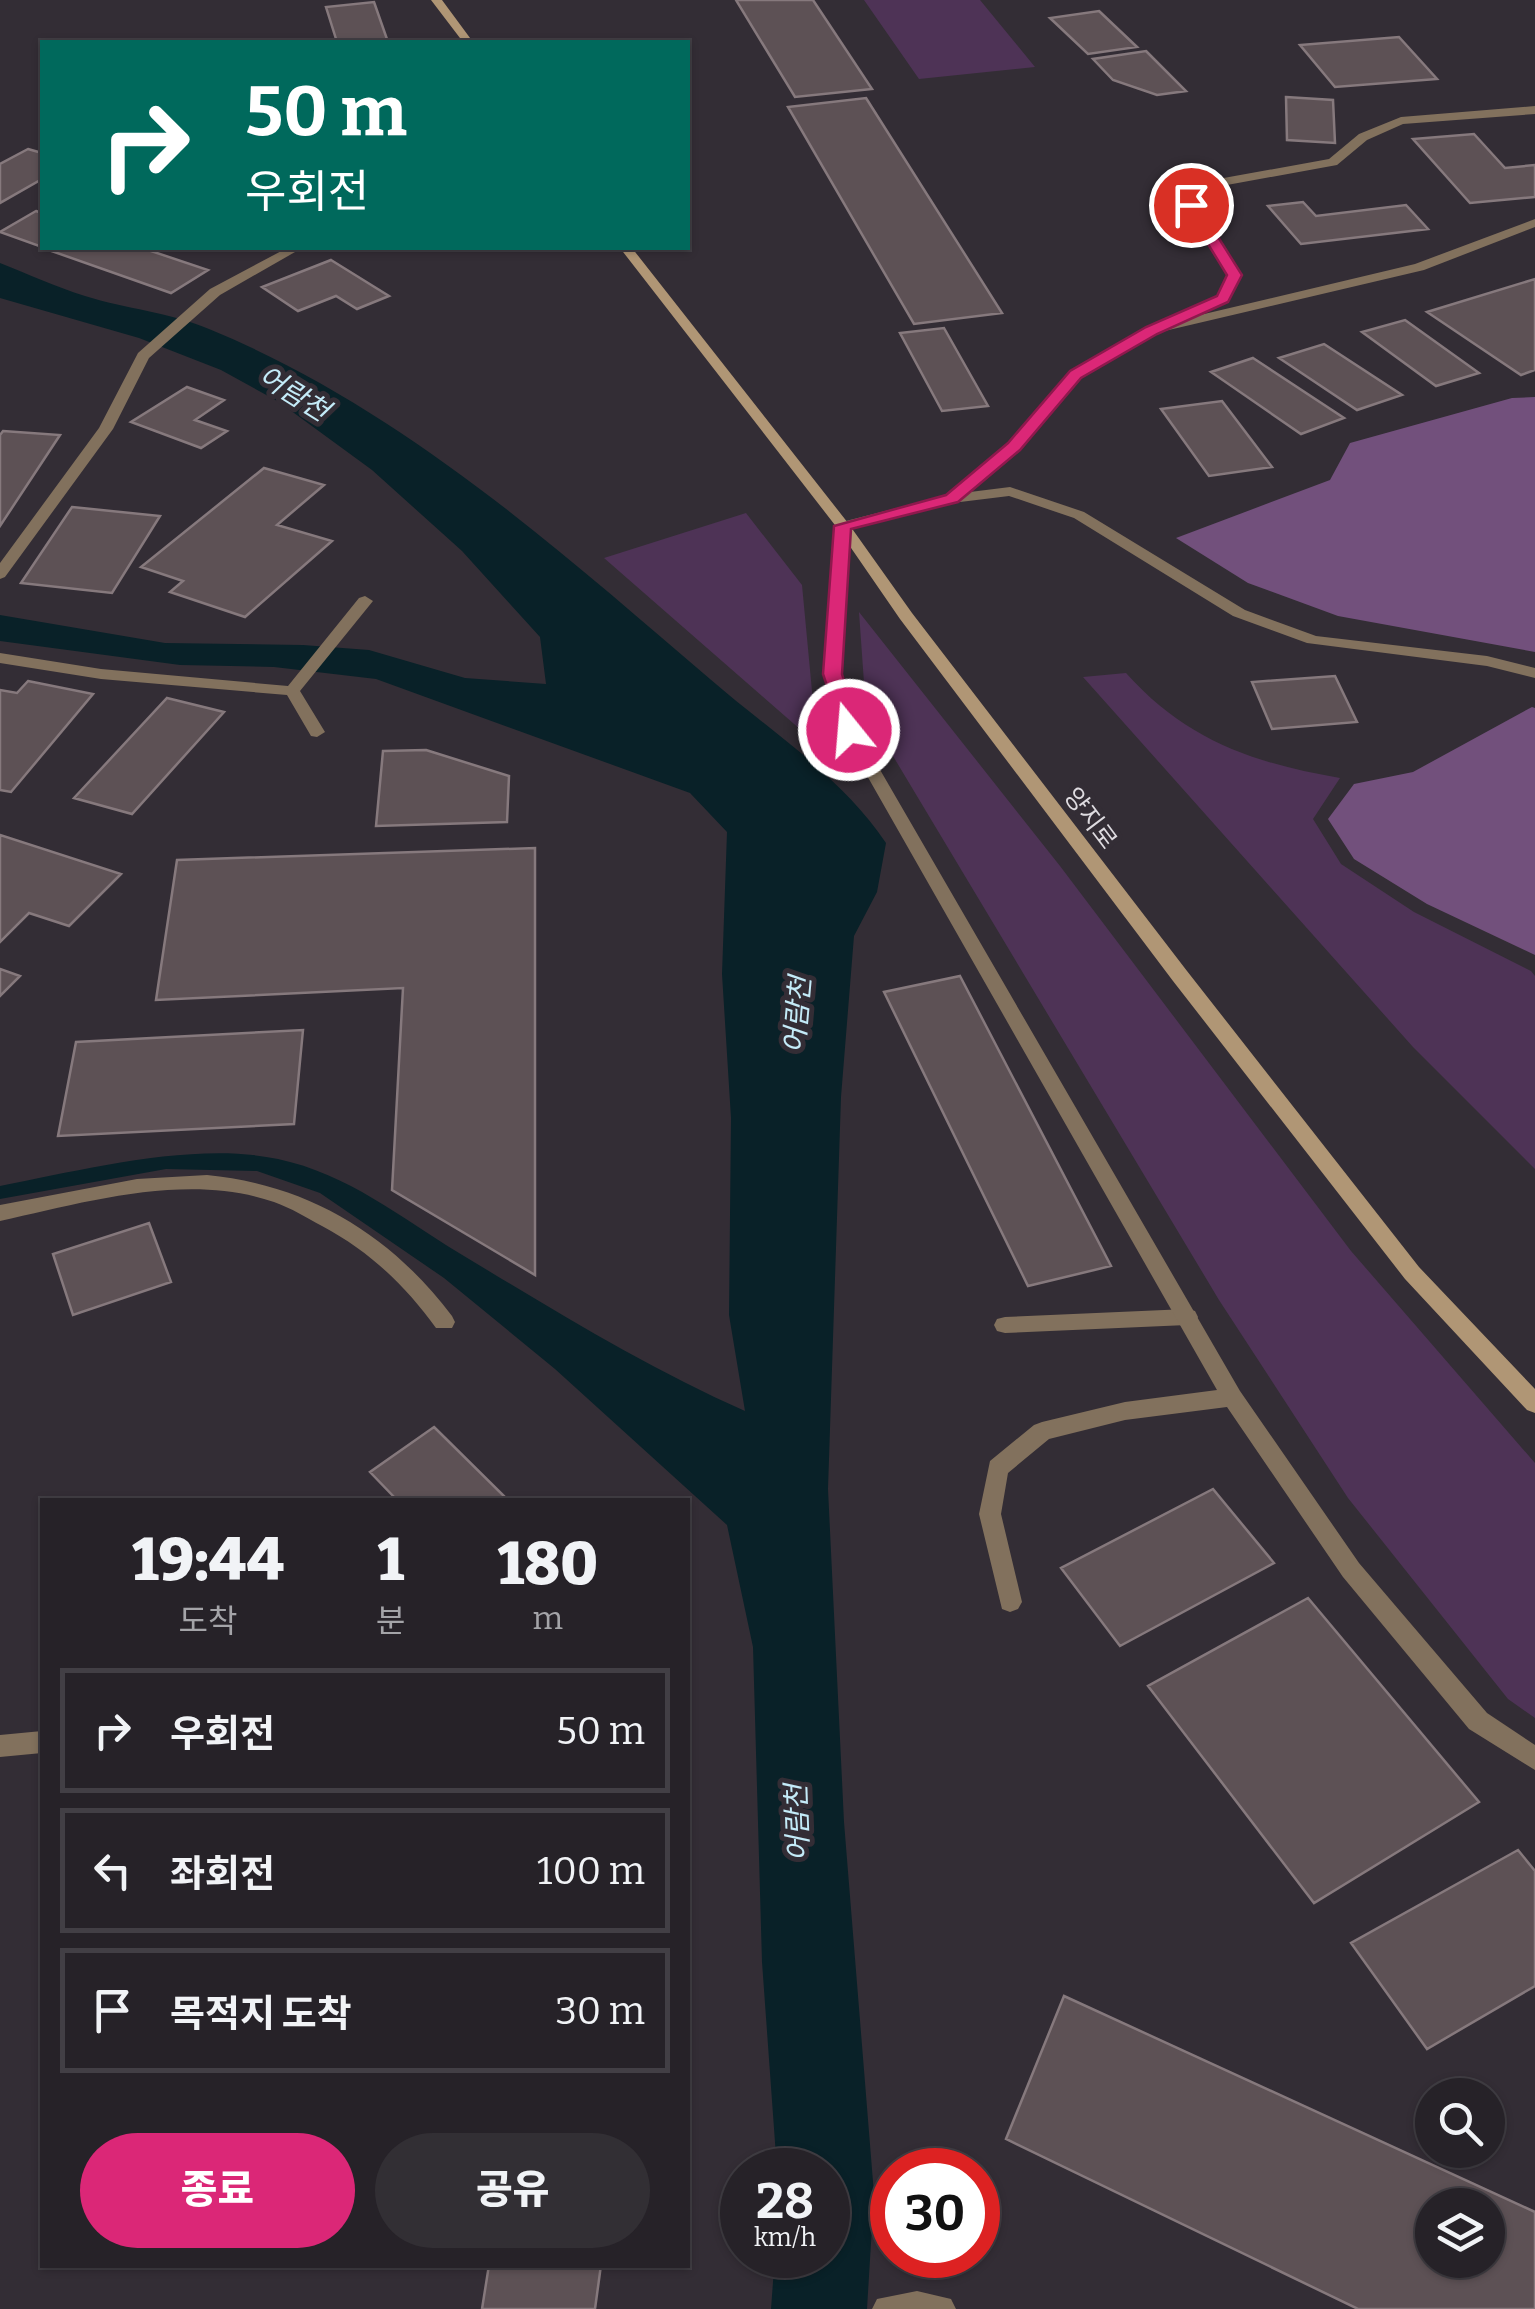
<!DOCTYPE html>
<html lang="ko">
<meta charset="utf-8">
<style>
:root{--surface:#262228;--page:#322f34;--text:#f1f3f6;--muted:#a4a4a8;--line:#423f45;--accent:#db2777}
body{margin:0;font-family:Bitter,"Noto Sans KR",serif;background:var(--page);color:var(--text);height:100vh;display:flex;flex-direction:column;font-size:38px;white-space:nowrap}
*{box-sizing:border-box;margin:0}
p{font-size:32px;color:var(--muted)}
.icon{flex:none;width:55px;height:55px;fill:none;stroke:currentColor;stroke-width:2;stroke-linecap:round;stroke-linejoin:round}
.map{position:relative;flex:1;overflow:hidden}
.details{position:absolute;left:40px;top:1498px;width:650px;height:770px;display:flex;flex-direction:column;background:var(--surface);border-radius:0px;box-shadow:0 2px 8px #0004,0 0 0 2px var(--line)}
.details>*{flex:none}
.banner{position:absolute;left:40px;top:40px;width:650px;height:210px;border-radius:0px;box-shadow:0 2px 8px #0004,0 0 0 2px var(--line);background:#00695c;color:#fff;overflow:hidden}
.tools{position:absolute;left:1415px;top:2078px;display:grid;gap:20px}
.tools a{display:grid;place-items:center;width:90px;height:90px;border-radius:50%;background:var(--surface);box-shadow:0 2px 8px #0004,0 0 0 2px var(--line);font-size:50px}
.speed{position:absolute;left:720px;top:2148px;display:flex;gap:20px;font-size:50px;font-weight:700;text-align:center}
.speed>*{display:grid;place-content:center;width:130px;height:130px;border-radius:50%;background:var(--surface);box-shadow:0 2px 8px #0004,0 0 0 2px var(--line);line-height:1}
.speed small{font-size:25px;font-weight:400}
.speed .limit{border:15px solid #d22;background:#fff;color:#111}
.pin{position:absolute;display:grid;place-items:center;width:85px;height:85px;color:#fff;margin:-42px;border:5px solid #fff;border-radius:50%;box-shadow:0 2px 10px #0007}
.me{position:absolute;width:110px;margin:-55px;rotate:343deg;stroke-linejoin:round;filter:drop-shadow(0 0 8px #0008)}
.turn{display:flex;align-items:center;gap:35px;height:210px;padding:0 40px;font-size:45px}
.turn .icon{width:130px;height:130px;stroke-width:2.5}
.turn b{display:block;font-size:70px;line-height:85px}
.eta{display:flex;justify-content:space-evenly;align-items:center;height:170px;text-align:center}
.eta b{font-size:60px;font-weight:800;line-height:70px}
.primary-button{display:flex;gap:20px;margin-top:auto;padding:20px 40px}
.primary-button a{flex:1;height:115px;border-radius:60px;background:var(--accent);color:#fff;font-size:40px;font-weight:800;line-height:115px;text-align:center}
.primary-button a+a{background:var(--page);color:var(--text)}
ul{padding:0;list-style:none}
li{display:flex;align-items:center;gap:30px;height:125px;margin:0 20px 15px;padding:0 20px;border:5px solid var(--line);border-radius:0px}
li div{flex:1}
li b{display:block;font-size:38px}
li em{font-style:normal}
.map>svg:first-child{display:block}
</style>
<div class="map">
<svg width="1535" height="2309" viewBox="0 0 1535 2309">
<rect width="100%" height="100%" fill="#332d35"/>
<path fill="#4e3356" d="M864 0H980L1035 67 919 79Z
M746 513 802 585 817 744 604 558Z
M859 612 1060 866 1351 1251 1535 1463V1718L1508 1699 1348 1498 1219 1300 866 711Z
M1126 673C1186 740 1253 763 1340 778L1313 819 1341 864 1414 912 1531 971 1535 976V1169L1413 1047 1083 677Z"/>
<path fill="#72507c" d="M1535 397V652L1338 616 1248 583 1176 538 1330 480 1350 443 1512 398Z
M1532 707 1535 708V955L1427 904 1354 859 1328 819 1354 784 1413 772Z"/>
<path fill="#092128" d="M0 263C28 274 56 287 85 296 126 309 169 312 209 329 399 407 556 547 710 679 771 732 840 775 886 843L877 892 854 936 841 1097 828 1489 844 1822 874 2194 867 2309H771L775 2255H828V2170H777L762 1962 753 1647 727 1525 555 1369 444 1278 320 1193 257 1171 166 1169 0 1199V1186C83 1170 195 1141 278 1159 348 1174 400 1217 459 1253 552 1309 645 1367 745 1411L729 1315 731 1118 722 974 727 832 690 793 376 679 274 667 180 665 0 641V615L165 643 303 645 369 650 465 678 546 684 540 637 462 551 372 470 279 402 221 370 139 338 0 298Z"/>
<path fill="#5d5155" stroke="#86797d" stroke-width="2.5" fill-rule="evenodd" d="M736 0H813L872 89 795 97Z
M374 2 388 42H337L326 7Z
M1099 11 1137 47 1088 54 1050 18Z
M1399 37 1437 79 1335 87 1300 45Z
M1146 51 1186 91 1157 95 1113 80 1093 59Z
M1286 97 1333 100 1335 143 1287 140Z
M866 98 1002 313 914 324 788 107Z
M1474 134 1505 168 1535 165V197L1470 203 1413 139Z
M28 149 42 153V179L0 203V164Z
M1303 202 1316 216 1406 205 1428 229 1301 244 1268 206Z
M36 211 42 213V247L0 232Z
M43 248H142L208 270 171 293Z
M331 260 389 296 357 309 336 296 298 311 262 287Z
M1535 279V370L1521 375 1427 312Z
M1405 320 1479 373 1436 386 1362 332Z
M944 328 988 406 942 411 900 333Z
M1324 344 1402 395 1357 410 1279 358Z
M1253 358 1344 418 1301 434 1211 372Z
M187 387 224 400 195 420 227 431 201 448 131 422Z
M1222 401 1272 467 1209 476 1161 409Z
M3 431 60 435 0 526V435Z
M264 468 324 485 277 525 332 541 245 617 170 592 183 581 141 567Z
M72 507 160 516 112 593 21 583Z
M1335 676 1357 722 1272 729 1252 682Z
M28 681 93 694 11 792 0 790V690L17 693Z
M167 698 224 712 132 814 74 798Z
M426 750 509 776 507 822 376 826 383 751Z
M0 835 121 874 69 926 29 913 0 942Z
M535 848V1275L392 1190 403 988 156 1000 177 860Z
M0 969 20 976 0 996Z
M960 976 1111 1266 1028 1286 884 992Z
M303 1030 294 1124 58 1136 76 1042Z
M149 1223 171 1282 73 1315 53 1254Z
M434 1427 508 1500H397L370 1472Z
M1213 1489 1274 1563 1120 1646 1061 1568Z
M1308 1598 1479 1802 1314 1903 1148 1686Z
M1518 1850 1535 1871V1986L1427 2049 1351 1943Z
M1064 1996 1535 2212V2309H1358L1006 2139ZM1432 2205H1488V2260H1432Z
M489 2265H601L595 2309H482Z"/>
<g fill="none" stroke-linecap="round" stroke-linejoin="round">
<path fill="#82715d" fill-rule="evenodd" d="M1187 1309 1195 1311 1198 1317 1195 1323 1187 1325 1005 1333 997 1331 994 1325 997 1319 1005 1317Z"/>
<path fill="#82715d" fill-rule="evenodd" d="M1535 106V114L1403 124 1367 140 1337 165 1205 189 1197 205 1241 275 1228 302 1200 315 1415 264 1535 219V227L1424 270 1156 333 1081 377 1019 450 970 492 1010 487 1084 512 1245 610 1316 636 1487 656 1535 668V678L1487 666 1307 643 1233 616 1074 518 1009 496 952 503 850 529 841 674 857 730 1240 1391 1359 1563 1487 1713 1535 1745V1770L1469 1729 1343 1577 1227 1407 1125 1420 1049 1439 1008 1473 1001 1514 1022 1602 1018 1609 1010 1612 1002 1609 979 1514 990 1461 1034 1425 1042 1422 1125 1402 1217 1390 841 730 825 674 838 523 948 495 1009 444 1071 371 1146 327 1188 317 1183 314 1185 311 1218 297 1229 275 1185 205 1196 183 1329 159 1359 134 1401 117Z
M287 248H302L220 295 149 358 113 429 5 577 0 579V563L99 428 138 353 210 289Z
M365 596 373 601 300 691 325 732 317 737 311 736 287 695 101 679 0 663V653L101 669 288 686 359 598Z
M207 1175C309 1185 391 1235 452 1316L455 1322 452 1328H436C405 1285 369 1251 322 1226 307 1218 291 1208 274 1202 188 1172 86 1202 0 1221V1205L137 1179Z
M42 1731V1753L0 1757V1735Z
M917 2291 951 2299 956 2309H872L877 2299Z"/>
<path fill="#b09675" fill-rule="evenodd" d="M431 0H442L473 42H463Z
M620 248H632L848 523 912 613 1187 971 1419 1267 1535 1389V1413L1527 1410 1405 1279 1173 981 900 619 838 529Z"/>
</g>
<path fill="#db2777" stroke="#8e194d" stroke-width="2.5" d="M1186 202H1196L1242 275 1228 302 1157 334 1081 378 1020 450 958 502 851 529 842 674 859 730 849 736 843 734 823 674 834 526 946 495 1008 443 1070 371 1146 327 1217 296 1227 275 1184 205Z"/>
<g text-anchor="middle" stroke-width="10" stroke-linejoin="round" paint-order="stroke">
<g font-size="25" fill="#dedbe0" stroke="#332d35">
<text transform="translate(1091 818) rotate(53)" y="9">양지로</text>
</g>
<g font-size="28" font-style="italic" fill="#c4ebf8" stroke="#332d35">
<text transform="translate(294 393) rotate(32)" y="10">어람천</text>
<text transform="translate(797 1015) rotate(-85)" y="10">어람천</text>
<text transform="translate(797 1823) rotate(-92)" y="10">어람천</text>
</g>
</g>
</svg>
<div class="tools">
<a><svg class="icon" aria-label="search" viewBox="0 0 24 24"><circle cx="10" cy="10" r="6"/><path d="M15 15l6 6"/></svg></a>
<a><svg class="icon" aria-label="layers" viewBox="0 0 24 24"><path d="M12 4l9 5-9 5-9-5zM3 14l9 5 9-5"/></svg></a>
</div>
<div class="speed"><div>28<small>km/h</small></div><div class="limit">30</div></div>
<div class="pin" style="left:1191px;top:205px;background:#d93025"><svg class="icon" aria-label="arrive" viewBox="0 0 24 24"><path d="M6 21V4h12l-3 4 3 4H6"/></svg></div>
<svg class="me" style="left:849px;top:730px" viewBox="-20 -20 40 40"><circle r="17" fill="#db2777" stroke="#fff" stroke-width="3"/><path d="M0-11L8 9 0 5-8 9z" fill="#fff"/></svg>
<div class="banner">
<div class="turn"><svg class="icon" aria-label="right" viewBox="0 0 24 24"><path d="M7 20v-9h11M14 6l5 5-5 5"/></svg><div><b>50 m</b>우회전</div></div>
</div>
<section class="details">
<div class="eta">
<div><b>19:44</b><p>도착</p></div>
<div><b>1</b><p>분</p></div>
<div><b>180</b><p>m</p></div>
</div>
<ul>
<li><svg class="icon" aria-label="right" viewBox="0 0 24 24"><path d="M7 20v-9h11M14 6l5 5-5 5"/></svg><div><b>우회전</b></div><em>50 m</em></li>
<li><svg class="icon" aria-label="left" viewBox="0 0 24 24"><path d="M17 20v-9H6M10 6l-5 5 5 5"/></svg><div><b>좌회전</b></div><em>100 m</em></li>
<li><svg class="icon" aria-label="arrive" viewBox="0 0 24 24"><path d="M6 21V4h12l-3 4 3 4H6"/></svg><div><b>목적지 도착</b></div><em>30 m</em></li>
</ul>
<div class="primary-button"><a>종료</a><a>공유</a></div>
</section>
</div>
